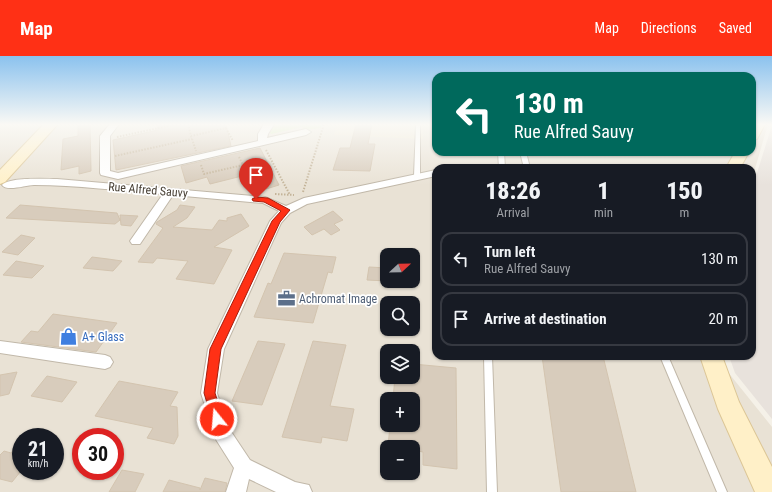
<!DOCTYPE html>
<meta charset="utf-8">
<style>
:root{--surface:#171b24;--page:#242831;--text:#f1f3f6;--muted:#9ea1a6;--line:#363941;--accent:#ff3015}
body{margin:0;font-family:"Roboto Condensed",sans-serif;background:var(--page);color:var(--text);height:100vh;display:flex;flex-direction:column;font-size:15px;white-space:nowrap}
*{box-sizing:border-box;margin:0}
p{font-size:13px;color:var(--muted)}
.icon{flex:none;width:22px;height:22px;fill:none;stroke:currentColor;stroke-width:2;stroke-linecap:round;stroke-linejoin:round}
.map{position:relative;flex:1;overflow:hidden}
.panel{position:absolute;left:432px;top:108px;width:324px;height:196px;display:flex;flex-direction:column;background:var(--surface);border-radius:12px;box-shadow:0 1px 3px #0004}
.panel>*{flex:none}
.top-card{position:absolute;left:432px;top:16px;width:324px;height:84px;border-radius:12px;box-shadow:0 1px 3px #0004;background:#00695c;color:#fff;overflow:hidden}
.needle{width:26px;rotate:68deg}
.buttons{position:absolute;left:380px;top:192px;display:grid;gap:8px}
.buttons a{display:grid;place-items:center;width:40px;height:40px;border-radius:8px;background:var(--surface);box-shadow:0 1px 3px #0004;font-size:20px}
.speed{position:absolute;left:12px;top:372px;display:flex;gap:8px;font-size:20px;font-weight:700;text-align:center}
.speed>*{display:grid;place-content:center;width:52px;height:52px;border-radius:50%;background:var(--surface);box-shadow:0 1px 3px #0004;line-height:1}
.speed small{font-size:10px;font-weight:400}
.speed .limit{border:6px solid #d22;background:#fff;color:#111}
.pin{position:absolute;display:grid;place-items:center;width:34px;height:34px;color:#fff;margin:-41px -17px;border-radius:50% 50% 50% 0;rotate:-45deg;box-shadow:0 0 4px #0007}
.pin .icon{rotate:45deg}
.me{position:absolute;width:44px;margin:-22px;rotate:343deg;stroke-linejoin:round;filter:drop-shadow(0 0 3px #0008)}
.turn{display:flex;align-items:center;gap:14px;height:84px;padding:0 16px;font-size:18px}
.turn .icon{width:52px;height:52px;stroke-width:2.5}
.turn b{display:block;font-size:28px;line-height:34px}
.eta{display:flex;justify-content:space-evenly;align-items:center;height:68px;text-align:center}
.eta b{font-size:24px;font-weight:800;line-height:28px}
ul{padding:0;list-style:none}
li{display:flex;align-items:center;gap:12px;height:54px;margin:0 8px 6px;padding:0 8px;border:2px solid var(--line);border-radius:12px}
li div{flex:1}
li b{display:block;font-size:15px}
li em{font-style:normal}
header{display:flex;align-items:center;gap:24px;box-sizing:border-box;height:56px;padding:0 20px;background:var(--accent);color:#fff}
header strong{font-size:19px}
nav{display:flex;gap:22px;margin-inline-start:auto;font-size:14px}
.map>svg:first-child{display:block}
</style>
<header>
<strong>Map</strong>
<nav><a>Map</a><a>Directions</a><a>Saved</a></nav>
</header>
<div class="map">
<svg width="772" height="436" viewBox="0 0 772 436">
<rect width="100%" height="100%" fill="#f5f1e8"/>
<path fill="#e9e2d5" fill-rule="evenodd" d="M0 68H436V96H752V68H768L752 123V112H436V300H715L772 371V436H0ZM387 199H413V225H387ZM387 247H413V273H387ZM387 295H413V321H387ZM387 343H413V369H387ZM21 381H55V415H21ZM81 381H115V415H81ZM387 391H413V417H387Z"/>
<path fill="#e8e2dc" d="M772 69V363L735 317 729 300H752V133Z"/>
<path fill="#efe6d1" d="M337 68H423V83L334 79Z"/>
<path fill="#d2ecae" d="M271 68H322L321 72 304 74 302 71 271 78 269 75Z"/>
<path fill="#d8ccbc" stroke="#d3c4af" d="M78 68H90L91 115 79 118V110L61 114 63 83 78 80Z
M157 68H226L231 90 116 114 113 84 158 74Z
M356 68H372L368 88H375L370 115 333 114 340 92H350Z
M260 92 279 129 266 133 258 116 210 128 207 121 186 127 181 110Z
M20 149 117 157 120 164 115 168 6 162Z
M180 149 195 151 187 162 173 171 212 174 219 164 227 165V162L241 158 249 170 214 191 232 194 214 228 176 223 188 205 157 202 153 207 138 206 163 172 156 168 157 166 177 154Z
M333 155 343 164 334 168 340 174 331 179 324 173 312 179 304 171Z
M120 159 138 160 131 170 121 169Z
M21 179 35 182 18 199 2 196Z
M284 197 336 201 332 217 328 216 313 267 254 261 268 227 271 228Z
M92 201 108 203 122 205 113 215 83 212Z
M16 205 44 210 32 222 3 219Z
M369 211 387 212V225L367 224Z
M53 258 117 267 96 296 21 286 31 275 38 276Z
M258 285 285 288 262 349 232 345Z
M313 285 346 289 330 350 354 353 347 385 322 381 321 387 282 381Z
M542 300H603L636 436H561Z
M413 308 456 312 457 413 423 409V396L413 394V391H388L390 369H413V343H393L395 321H413Z
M17 316 9 338 0 340V319Z
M47 320 77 326 62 346 31 340Z
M119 325 178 336 170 350 177 351 178 380 174 388 147 382 153 372 95 360Z
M21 385V415L12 426 0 423V399L4 395 11 397Z
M122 414 144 418 135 436H109Z
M205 422 227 427 225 436H163L169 424 200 432V434Z"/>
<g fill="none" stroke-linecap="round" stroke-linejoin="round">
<defs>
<path id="lane" d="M416 68H420V120L417 122 414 120Z
M498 96H504L505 112H499Z
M520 96H526L530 112H524Z
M484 300H492L497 436H487Z
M660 300H668L727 436H717Z"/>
<path id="street" d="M110 68H119L110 80V115L118 117 258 85V78L264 68H273V70L268 78 267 82 306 73 311 76 306 79 118 123 101 119 100 117V80Z
M470 109 478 110 479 112H465Z
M676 109H684L689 112H671Z
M436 114V120L307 148 290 157 281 167 224 293 217 337 228 371 250 404 295 426 309 429 312 436H276L249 423 246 436H226L234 412 215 382 201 337 208 293 270 165 279 155 263 147 173 139 140 188H132L130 185 163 138C120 135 77 129 34 129 26 129 7 136 2 129 9 121 45 123 57 123L265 141 286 150 304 142Z
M0 285 105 299 110 301 113 306 110 311 105 313 0 297Z"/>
<path id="secondary" d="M44 68H58L5 126 0 128V114Z
M765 68 757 83 752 84V68Z
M735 96H749L740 112H726Z
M700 300H722L739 346 772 411V436H755L718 353Z"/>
</defs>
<use href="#lane" stroke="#c1b8a9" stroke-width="2"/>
<use href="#street" stroke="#c1b8a9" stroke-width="2"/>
<use href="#secondary" stroke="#dcc696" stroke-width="2"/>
<path stroke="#c4b499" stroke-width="2" stroke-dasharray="1.5 1.5" stroke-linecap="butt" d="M188 68 191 80 226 72 224 68
M226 72 233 85
M191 80 196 95
M117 81 177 68
M266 94 290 139
M115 100 192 83
M201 109 204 118 243 109 239 101
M303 136 324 68
M275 138 294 139"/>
<use href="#lane" fill="#fff" fill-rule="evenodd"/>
<use href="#street" fill="#fff" fill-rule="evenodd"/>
<use href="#secondary" fill="#fff0c8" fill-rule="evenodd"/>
</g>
<linearGradient id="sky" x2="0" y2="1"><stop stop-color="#8bc2ee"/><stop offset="0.53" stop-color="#faf9f5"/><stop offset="1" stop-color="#faf9f5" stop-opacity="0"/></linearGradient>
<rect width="772" height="129" fill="url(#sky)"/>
<path fill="#ff3015" stroke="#a61f0e" d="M256 141 268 142 290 154 280 166 221 293 215 337 223 363 222 367 217 369 213 367 204 337 210 293 272 165 281 155 264 146 253 145 252 143Z"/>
<defs>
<symbol id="office-bare" viewBox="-9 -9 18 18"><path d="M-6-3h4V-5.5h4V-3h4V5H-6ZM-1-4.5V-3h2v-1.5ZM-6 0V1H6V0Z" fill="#5c6f8a" stroke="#fff" stroke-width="2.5" paint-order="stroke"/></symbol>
<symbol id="shop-bare" viewBox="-9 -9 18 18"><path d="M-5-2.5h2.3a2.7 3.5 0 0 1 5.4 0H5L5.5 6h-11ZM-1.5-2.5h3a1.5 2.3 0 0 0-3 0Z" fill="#3f7fe0" stroke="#fff" stroke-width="2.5" paint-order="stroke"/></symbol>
</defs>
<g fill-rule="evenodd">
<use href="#office-bare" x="274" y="230" width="25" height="25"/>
<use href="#shop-bare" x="56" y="268" width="25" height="25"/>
</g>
<g text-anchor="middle" stroke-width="3.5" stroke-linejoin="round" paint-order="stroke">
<g font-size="12" fill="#494136" stroke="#fff">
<text transform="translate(148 134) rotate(5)" y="4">Rue Alfred Sauvy</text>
</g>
<g font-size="12" fill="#4e5e75" stroke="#fff" text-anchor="start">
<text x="299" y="247">Achromat Image</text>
</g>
<g font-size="12" fill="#366cbe" stroke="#fff" text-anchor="start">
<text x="82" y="285">A+ Glass</text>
</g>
</g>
</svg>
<div class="buttons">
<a><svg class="needle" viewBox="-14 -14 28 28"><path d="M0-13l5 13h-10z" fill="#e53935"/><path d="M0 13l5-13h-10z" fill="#9ea1a6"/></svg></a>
<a><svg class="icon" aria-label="search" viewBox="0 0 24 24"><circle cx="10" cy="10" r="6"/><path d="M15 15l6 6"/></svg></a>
<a><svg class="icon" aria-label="layers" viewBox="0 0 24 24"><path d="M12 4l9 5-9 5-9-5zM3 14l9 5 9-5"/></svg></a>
<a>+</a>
<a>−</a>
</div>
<div class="speed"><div>21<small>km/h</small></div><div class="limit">30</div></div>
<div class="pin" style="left:256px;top:143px;background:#d93025"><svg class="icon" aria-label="arrive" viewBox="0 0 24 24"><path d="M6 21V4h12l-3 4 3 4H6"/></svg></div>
<svg class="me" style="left:217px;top:363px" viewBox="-20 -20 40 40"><circle r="17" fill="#ff3015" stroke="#fff" stroke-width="3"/><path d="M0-11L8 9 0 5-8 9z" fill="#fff"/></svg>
<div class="top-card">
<div class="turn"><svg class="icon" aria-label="left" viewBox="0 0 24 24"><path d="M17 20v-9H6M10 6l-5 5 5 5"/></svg><div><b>130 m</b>Rue Alfred Sauvy</div></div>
</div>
<section class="panel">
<div class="eta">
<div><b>18:26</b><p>Arrival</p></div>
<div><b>1</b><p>min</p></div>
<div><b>150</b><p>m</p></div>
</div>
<ul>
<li><svg class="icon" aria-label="left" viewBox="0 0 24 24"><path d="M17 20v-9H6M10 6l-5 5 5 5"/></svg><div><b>Turn left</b><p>Rue Alfred Sauvy</p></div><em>130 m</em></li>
<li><svg class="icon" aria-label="arrive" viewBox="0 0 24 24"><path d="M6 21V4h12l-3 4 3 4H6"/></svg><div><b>Arrive at destination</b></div><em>20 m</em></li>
</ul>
</section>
</div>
